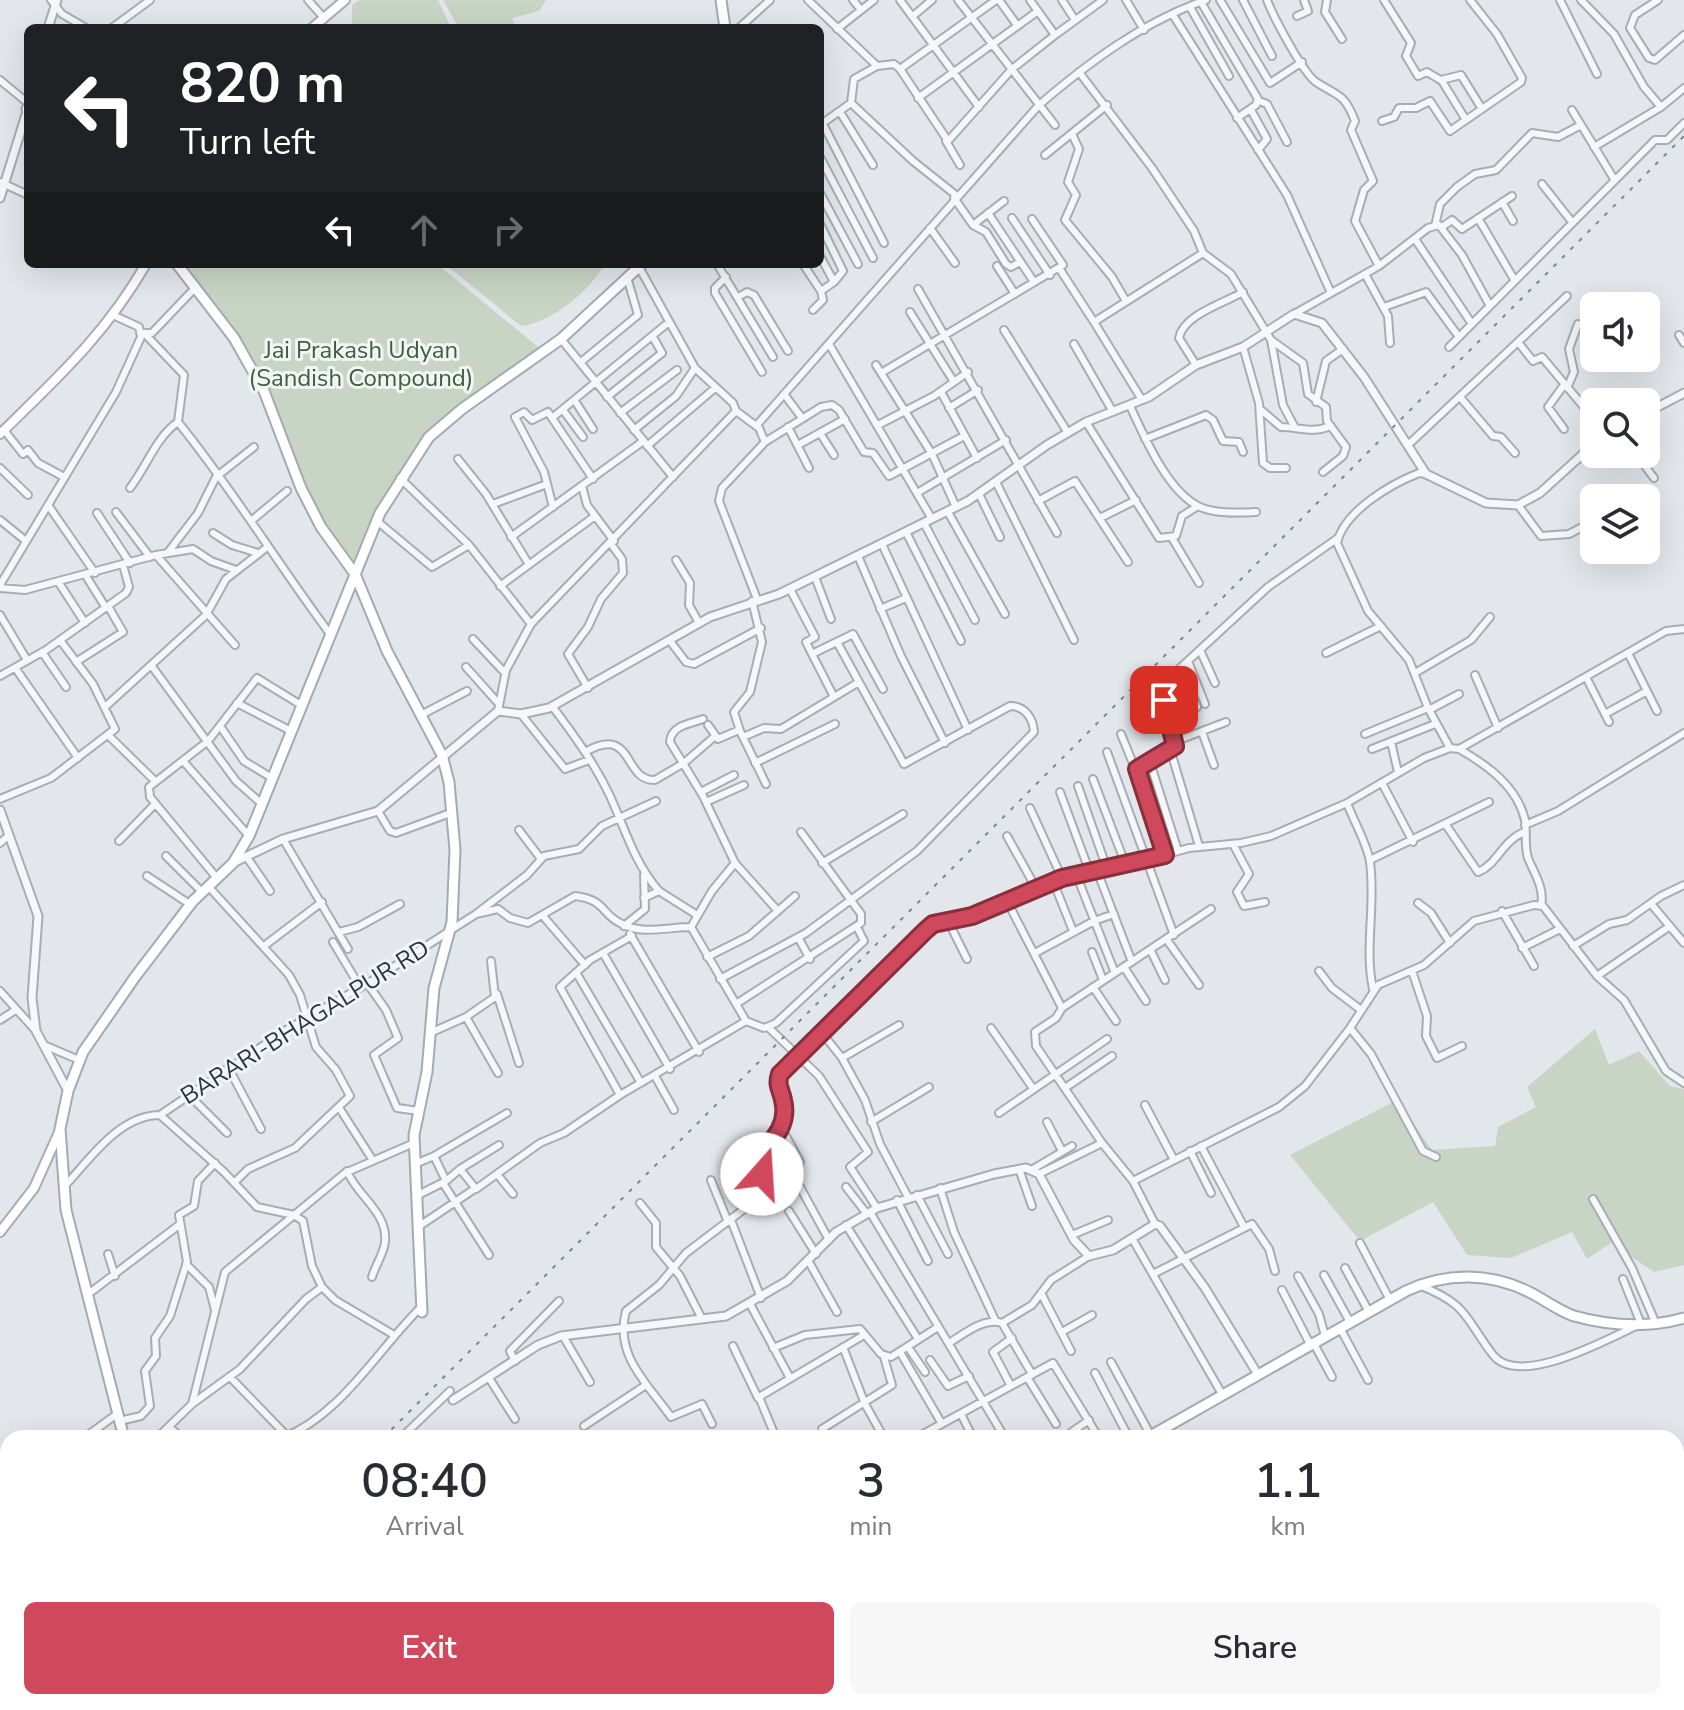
<!DOCTYPE html>
<style>
:root{--surface:#fff;--page:#f7f7f7;--text:#2b2b33;--muted:#7c7c81;--accent:#cf485b}
body{margin:0;font-family:"Nunito Sans",sans-serif;background:var(--page);color:var(--text);height:100vh;display:flex;flex-direction:column;font-size:30px;white-space:nowrap}
*{box-sizing:border-box;margin:0}
p{font-size:26px;color:var(--muted)}
.icon{flex:none;width:44px;height:44px;fill:none;stroke:currentColor;stroke-width:2;stroke-linecap:round;stroke-linejoin:round}
.map{position:relative;flex:1;overflow:hidden}
.sheet{position:absolute;left:0px;top:1430px;width:1684px;height:280px;display:flex;flex-direction:column;background:var(--surface);border-radius:24px 24px 0 0;box-shadow:0 8px 32px #0002}
.sheet>*{flex:none}
.banner{position:absolute;left:24px;top:24px;width:800px;height:244px;border-radius:12px;box-shadow:0 8px 32px #0002;background:#202124;color:#fff;overflow:hidden}
.buttons{position:absolute;left:1580px;top:292px;display:grid;gap:16px}
.buttons a{display:grid;place-items:center;width:80px;height:80px;border-radius:12px;background:var(--surface);box-shadow:0 8px 32px #0002;font-size:40px}
.pin{position:absolute;display:grid;place-items:center;width:68px;height:68px;color:#fff;margin:-34px;border-radius:16px;box-shadow:0 4px 12px #0006}
.me{position:absolute;width:88px;margin:-44px;rotate:19deg;stroke-linejoin:round;filter:drop-shadow(0 0 6px #0008)}
.turn{display:flex;align-items:center;gap:28px;height:168px;padding:0 24px;font-size:36px}
.turn .icon{width:104px;height:104px;stroke-width:2.5}
.turn b{display:block;font-size:56px;line-height:68px}
.lanes{display:flex;align-items:center;height:76px;padding:0 24px;background:#0003;justify-content:center;gap:40px;direction:ltr}
.lanes .off{opacity:.35}
.eta{display:flex;justify-content:space-evenly;align-items:center;height:136px;text-align:center}
.eta b{font-size:48px;font-weight:600;line-height:56px}
.cta{display:flex;gap:16px;margin-top:auto;padding:16px 24px}
.cta a{flex:1;height:92px;border-radius:12px;background:var(--accent);color:#fff;font-size:32px;font-weight:600;line-height:92px;text-align:center}
.cta a+a{background:var(--page);color:var(--text)}
.map>svg:first-child{display:block}
</style>
<div class="map">
<svg width="1684" height="1710" viewBox="0 0 1684 1710">
<rect width="100%" height="100%" fill="#e3e6eb"/>
<path fill="#c8d5c4" d="M360 0H438L451 28H352V5Z
M443 0H546L539 11 512 18 515 28H459Z
M178 264H437L543 351 429 437 402 470 355 574 321 527 264 391 234 338Z
M445 264H605C589 291 553 322 521 326Z
M1595 1029 1609 1065 1639 1051 1670 1086 1684 1089V1265L1654 1272 1611 1243 1587 1259 1572 1232 1511 1258 1467 1255 1433 1202 1360 1241 1290 1155 1397 1100 1432 1150 1495 1146 1498 1127 1536 1107 1527 1087Z"/>
<g fill="none" stroke-linecap="round" stroke-linejoin="round">
<defs>
<path id="minor" d="M51 0 62 14 86 28
M308 0 324 18
M808 0 877 66 894 64 900 69 996 0
M853 0 861 10
M900 0 979 107
M958 0 1055 125
M999 0 1017 25
M1062 0 1075 20
M1126 0 1144 30
M1220 0 1270 83 1302 62
M1243 0 1272 56
M1267 0C1273 16 1303 73 1316 82 1339 97 1344 93 1355 121L1351 130 1373 181 1364 190 1355 221 1379 266
M1327 0 1325 12 1342 39
M1384 0 1411 43 1406 56 1418 76 1427 72 1442 81 1466 120
M1560 0 1597 74
M1581 0 1614 34 1644 87 1661 107
M1658 0 1635 15 1630 28 1649 58 1655 60 1684 35
M1201 2 1258 99 1256 105 1237 118
M1190 7 1229 76
M1173 15 1287 195 1331 293
M913 16 932 0
M1297 16 1308 11 1304 0
M112 28 150 0
M739 28 770 0
M837 29 874 0
M1055 35 1103 0
M900 69 948 141 1012 69 1055 35 1030 0
M1079 72 1152 168 1194 231 1203 253 1231 274 1271 340 1303 363 1308 394 1326 407 1327 421 1346 447 1343 456 1323 472
M0 80 28 103
M1441 80 1461 75 1482 109
M918 98 1038 11
M1259 101 1267 104 1287 142
M851 103 913 161 957 196
M1251 110 1267 139 1258 150
M1572 110 1614 179
M840 112 873 165
M1382 121 1394 117 1399 108H1416L1430 101 1450 131 1521 82 1522 78 1497 34 1470 0
M823 124 884 243
M820 125 851 103 854 79 877 66
M1072 134 1079 149 1068 182 1076 195 1065 220 1112 277 1126 301
M946 141 960 165
M1594 147 1661 107 1684 88
M1045 155 1107 105
M820 157 873 258
M0 182 28 195
M1542 184 1572 222
M820 193 858 264
M954 198 973 225 986 232 1006 264 1011 267 1020 262
M1502 202 1513 221
M988 213 1034 282
M1012 218 1050 275
M1478 218 1515 281
M820 224 843 271 834 282
M973 225 1004 201
M1435 226 1440 204 1457 187 1475 174 1496 170 1532 133 1558 137 1581 125
M1442 227 1452 220 1462 229 1512 196
M930 228 955 263
M1415 239 1472 324
M717 264 773 357
M803 264 821 291
M997 266 1015 294
M1059 268 1094 322
M1365 274 1388 316 1390 343
M726 277 715 288V293L762 372
M918 289 1057 533
M738 297 747 292 754 295 788 351
M1384 307 1426 292 1459 337
M813 310 823 300 821 291 834 282 820 256
M910 312 954 382
M1294 314 1379 266 1428 228 1439 225 1462 255 1490 306
M1004 330 1068 433
M144 333 184 375 178 422C233 490 278 564 330 634
M144 333H152L195 288
M1679 335 1684 343
M561 339 673 477
M1271 340 1283 405 1294 426
M1518 342 1533 361 1542 357 1594 419
M829 344 932 519
M1074 344 1113 412
M1243 347 1259 403 1263 463 1270 468H1286
M1449 347 1655 140H1667L1684 123
M581 362 638 315 627 277
M876 365 932 454 956 507
M1196 365 1179 338C1183 315 1224 303 1243 292
M881 373 1063 265 1032 219
M1567 388 1574 372 1569 349 1578 324
M941 392 977 458
M784 394 802 418
M607 397 662 353 653 337
M1460 397 1493 436 1501 437 1515 453
M1142 400 1094 322 1203 253
M575 401 593 429
M1316 402 1326 361 1343 349
M1130 406C1144 436 1168 493 1200 507 1215 514 1239 513 1256 512
M949 408 978 390
M1260 409 1281 427C1299 427 1313 434 1330 426
M563 410 583 437
M736 411 759 428 765 442 722 488 719 501 757 599
M620 413 677 370
M552 418 669 322
M1086 422 1159 538 1176 536 1182 516 1198 506
M878 425 934 396 968 372
M756 426 1039 105C1088 63 1144 21 1206 0
M788 427 809 468
M1564 429 1548 407 1564 385
M4 430 23 454 28 450 38 463 64 477
M634 430 676 396 695 368
M820 433 834 455
M1145 439 1206 415 1213 420 1223 441 1239 442 1243 452
M765 442 821 407 832 405 839 410 864 452 873 453 889 476 964 436
M798 445 845 419
M1408 445 1567 296
M647 446 715 388
M1636 454 1654 478
M458 459 486 494 528 563
M0 468 28 495
M1426 474 1419 473C1391 484 1344 511 1337 543L1368 611 1409 660 1428 708 1450 748
M400 478 469 545 531 624
M996 482 1074 640
M582 486 587 505 614 541
M130 488C147 466 156 437 178 422
M917 493 1006 440
M979 494 1000 537
M1038 501 1075 481 1128 562
M493 504 547 484
M48 505 95 573
M1518 505 1541 536 1569 534 1594 521
M553 507 544 472 515 417 524 412 532 420 548 412 593 479
M116 512 150 557
M948 512 1005 614
M97 513 130 563
M1100 518 1136 500
M0 520 26 541
M251 521 287 491
M377 521 432 567 469 545
M924 523 975 620
M906 532 961 641
M213 533 232 545 258 553
M511 537 642 442
M1172 538 1199 583
M882 544 968 730
M169 551 198 513 216 477 254 447
M156 555 193 549 211 561 236 570
M858 556 901 656 945 743
M676 560 690 583 689 605 699 623
M86 576 106 608
M815 577 831 619
M59 583 85 623
M0 585 116 392 141 337 139 327 115 316
M500 586 595 516
M0 588 25 590 156 555 235 645
M790 589 815 637 806 642 812 654
M752 601 762 642 750 692 734 712 740 731 766 784
M880 609 906 598
M0 615 27 660
M473 639 505 673
M670 641 686 662 694 664 761 628
M1200 650 1215 683
M42 652 66 687
M1326 653 1381 626
M1628 653 1647 691
M1188 661 1205 704
M76 662 123 632 108 606
M151 665 236 781 262 804
M466 667 499 704
M1181 668 1197 707
M16 669 78 758
M1415 673 1471 640 1490 617
M1475 675 1498 728
M0 676 46 650 126 593 129 587 123 565
M1586 677 1609 722
M588 688 568 654 588 627 601 599 623 573 622 559 611 544
M833 695 812 654 853 634 883 689
M237 703 291 731
M552 706C574 735 595 764 610 796 626 831 634 862 659 891
M105 707 206 615 226 579 266 548
M1429 710 1459 694
M498 711 506 670 531 624 736 411 733 403 695 368 639 267
M521 714 565 769 589 760
M1605 714 1647 691 1657 711
M421 715 467 691
M703 719C690 724 671 725 670 742L703 796 735 863 778 911
M708 725 718 739 739 730
M220 726 244 761 272 778
M1202 732 1214 765
M1121 734 1145 793 1165 855
M1365 734 1428 708
M108 735 155 781
M743 737 764 728 781 729 859 682
M1176 741 1226 722
M1391 742 1398 772
M1372 749 1435 724
M1459 749C1487 765 1517 786 1525 820 1527 833 1524 845 1528 858 1534 873 1545 889 1541 905
M585 752C635 724 622 781 655 780L684 763 714 737
M1107 752 1174 935
M1171 752 1199 846
M184 762 249 836
M1150 762 1178 851
M755 763 835 724
M1137 769 1175 746 1162 692 1165 682 1268 587 1338 538
M1093 779 1125 863
M1382 783 1413 842
M1078 786 1106 866
M701 792 734 775
M1060 792 1089 870
M0 799 51 778 115 729 93 684 60 640
M706 802 744 785
M1347 803C1354 822 1367 843 1370 862 1376 905 1364 948 1373 989
M1030 808 1062 878
M378 811 390 831 396 833 453 812
M1446 825 1478 872C1497 865 1501 842 1524 832
M1525 825 1558 811 1684 733
M519 830 541 859
M1007 836 1036 888
M283 839 348 949
M119 841 155 804
M0 843 7 837
M1233 844 1249 874 1237 892 1244 906 1265 902
M166 856 202 892
M246 856 270 891
M1370 860 1489 802
M822 863 903 814
M1096 868 1132 962
M1076 874 1115 973
M147 876 191 905
M216 877 150 797 149 787 208 741 257 678 301 705
M1053 881 1073 931
M208 886 289 975 300 995 316 1047 336 1070 350 1096 295 1148 248 1169 234 1183
M644 898 659 891 697 915
M1007 901 1062 1008 1056 1018 1035 1032 1036 1046 1102 1143 1133 1181 1155 1224
M1418 903 1431 913 1450 943
M1652 905 1684 943
M1502 911 1534 966
M543 916 585 965
M948 921 967 959
M624 926 645 909 644 875
M691 927 712 891 735 863
M339 932 358 927 400 904
M630 934 699 1052
M798 937 810 959
M1167 940 1199 985
M333 942 360 987
M264 946 322 902
M1573 946 1609 924 1627 920 1661 896 1684 885
M1522 948 1560 929
M1151 951 1165 980
M1092 952 1103 980
M603 953 670 1069
M1035 953 1094 921 1114 914
M707 957 749 936 795 896
M1124 967 1146 1001
M1319 971 1332 988 1361 1010
M1412 971 1427 1016 1426 1036 1437 1058 1462 1046
M577 974 641 1083
M1597 976 1670 926
M720 979 806 933 917 851 1034 732C1033 718 1025 706 1010 706L904 764 837 642
M367 983 386 1010 398 1038 374 1055 397 1108 419 1111
M1093 987 1116 1021
M0 991 36 1031
M497 994 519 1063
M736 1004 861 923V914L801 832
M1062 1008 1211 909
M466 1017 498 1073
M0 1020 14 1011
M746 1021 764 1028 776 1023 864 941 857 927
M899 1025 842 1058 865 1100 880 1144 908 1197
M768 1027 819 1076 868 1152 850 1167 877 1208
M991 1028 1032 1087
M1350 1028 1371 1054 1423 1151 1436 1157
M430 1033 466 1017 495 997 491 961
M822 1033 842 1058
M44 1045 79 1060
M228 1067 261 1129
M655 1076 674 1110
M1065 1088 1112 1056
M188 1094 227 1133
M620 1095 560 987 590 960 632 936
M1145 1105 1174 1160
M340 1109 372 1159
M999 1113 1107 1039
M160 1115 288 1029 370 982 476 914 527 875 544 856 579 849 602 826 656 801
M871 1122 929 1087
M1047 1122 1062 1151
M782 1129 800 1162
M1201 1146 1244 1227
M1190 1151 1211 1193
M434 1156 507 1113
M415 1164 434 1156 446 1181 460 1169 476 1189 540 1143 564 1133 620 1095 746 1021 691 927C668 927 642 935 622 924 600 914 607 900 575 896L528 923 510 918 498 909 476 914
M460 1169 499 1145
M1019 1169 1032 1206
M1033 1169 1072 1146
M347 1171C357 1196 388 1212 385 1242 384 1253 375 1266 372 1277
M497 1174 513 1194
M1039 1174 1102 1143
M711 1180 728 1222
M1133 1181 1279 1107 1305 1086 1350 1028 1378 985 1424 965 1474 921 1534 905 1543 906 1597 976 1624 1000 1666 1071 1684 1083
M443 1183 489 1255
M64 1187C89 1160 119 1115 160 1115L224 1172 257 1207 294 1215 303 1221 312 1266 322 1287
M800 1187 829 1240
M846 1187 867 1214
M940 1188 954 1232 995 1320
M917 1195 948 1254
M416 1196 446 1181
M1593 1199 1632 1268 1656 1324
M897 1200 928 1261
M640 1203 656 1223V1247L680 1276 701 1317
M789 1211 816 1254
M870 1212 1005 1438
M731 1220 761 1298
M846 1225 918 1339
M418 1227 473 1190
M1072 1235 1108 1220
M1133 1240 1222 1394
M1360 1243 1390 1300
M108 1254 115 1276
M809 1262 837 1312
M186 1264 209 1287 215 1310
M1345 1268 1369 1312
M1153 1274 1252 1224 1269 1249 1275 1271
M1324 1275 1350 1322
M1298 1276 1319 1314 1325 1336
M1623 1279 1641 1324
M1419 1285C1469 1305 1464 1317 1493 1355 1519 1388 1606 1340 1636 1326
M1282 1290 1310 1344
M87 1295 179 1225
M1042 1295 1071 1351
M750 1304 790 1378
M1002 1323 1032 1374
M1340 1328 1368 1380
M1062 1332 1092 1315
M563 1336 590 1382
M1313 1342 1332 1377
M949 1343C964 1334 984 1317 1002 1323L1032 1305 1051 1280 1089 1256
M733 1346 758 1398
M843 1347 865 1404 884 1438
M908 1347 925 1372
M773 1348 805 1335 860 1329 881 1354 891 1357 938 1327
M900 1352 942 1424
M930 1360 948 1386 969 1376
M515 1361 510 1351 559 1301
M1111 1362 1151 1436
M1095 1373 1129 1438
M230 1377 287 1436
M1027 1377 1056 1424
M489 1378 515 1419
M1011 1386 993 1352 1012 1338
M192 1404 240 1369 306 1299 322 1287 335 1300 394 1335
M961 1414 973 1438
M119 1421 141 1416 150 1406 145 1371 156 1356 155 1338 170 1316 187 1262 179 1215 194 1206 198 1181 215 1163
M712 1424 702 1404 671 1417C647 1383 614 1355 626 1311L659 1285 686 1253 752 1203 762 1174 760 1156C766 1147 775 1141 780 1131 791 1110 774 1093 780 1074L933 924 972 916 1055 880 1096 868 1146 860 1189 848 1241 843 1271 836 1347 803 1424 758 1450 748 1459 749 1482 736 1666 631 1684 629
M584 1426 646 1385
M170 1427 181 1438
M822 1429 892 1385 884 1357
M84 1438 117 1414
M157 1438 192 1404 225 1272 345 1173 414 1143
M212 1438H216
M282 1438C340 1416 377 1351 420 1308
M401 1438 450 1391
M776 1438 759 1397 864 1335
M916 1438 1053 1363 1099 1438
M1063 1438 1089 1420
M0 1466 8 1462
M1676 1510 1684 1505
M0 1520 8 1518
M1676 1606 1684 1621
M0 1612 8 1607
M0 1654 8 1665
M41 1702 48 1710
M339 1702 345 1706 371 1702
M377 1702 382 1710
M459 1702 461 1710
M802 1702 806 1710
M854 1702 859 1710
M872 1702 878 1710
M1260 1702 1264 1710
M1389 1702 1392 1710
M1433 1702 1437 1710
M1480 1702 1485 1710
M1546 1702 1549 1710
M1569 1702 1573 1710
M54 1710 59 1702
M201 1710 210 1702
M305 1710 311 1702
M399 1710 421 1702
M532 1710 542 1706 539 1702
M1329 1710 1345 1702"/>
<path id="tertiary" d="M48 28 57 0
M0 198 28 108
M1646 413 1684 393
M0 810 38 916 32 998 36 1031 68 1091
M235 862 283 839 378 811 498 711 521 714 549 708 710 617 779 594 968 501 1047 445 1086 422 1149 397 1196 365 1243 347 1294 314 1322 323 1364 377 1426 474 1486 503 1518 505 1540 493 1594 444
M453 1400 538 1345 561 1336 726 1316 787 1281 836 1232 877 1208 994 1174 1026 1168 1039 1174 1074 1240 1089 1256 1113 1250 1155 1224 1160 1226 1205 1288 1257 1373"/>
<path id="secondary" d="M312 28 345 0
M0 434C58 377 105 335 146 264
M0 1232 34 1188 60 1130"/>
<path id="primary" d="M721 0 725 28
M27 109 28 110
M177 264 234 338 264 391 301 488 321 527 355 574 387 651 442 755 449 782 455 850 452 922 434 988 427 1072 414 1135 422 1312
M124 1438 66 1210 60 1129 68 1091 83 1052 135 977 193 901 233 863 249 836 380 513 429 437 462 409 561 339 642 264
M1147 1438 1406 1291C1446 1272 1491 1272 1531 1293 1545 1300 1559 1311 1574 1316 1610 1326 1648 1328 1684 1318
M78 1710 82 1702
M736 1710 747 1702"/>
</defs>
<use href="#minor" stroke="#a8adb5" stroke-width="10"/>
<use href="#tertiary" stroke="#a8adb5" stroke-width="11"/>
<use href="#secondary" stroke="#a8adb5" stroke-width="12"/>
<use href="#primary" stroke="#a2aab7" stroke-width="13"/>
<use href="#minor" stroke="#f5f7f9" stroke-width="6"/>
<use href="#tertiary" stroke="#f5f7f9" stroke-width="7"/>
<use href="#secondary" stroke="#fff" stroke-width="8"/>
<use href="#primary" stroke="#fff" stroke-width="9"/>
<path stroke="#7c8595" stroke-width="2" stroke-dasharray="4 8" stroke-linecap="butt" d="M383 1438 1684 136
M1182 1702 1193 1710
M159 1710 165 1702"/>
</g>
<g fill="none" stroke-linecap="round" stroke-linejoin="round">
<defs>
<path id="route" d="M762 1174 761 1154C775 1138 789 1123 783 1100 781 1089 776 1086 780 1074L926 930 933 924 972 916 1062 878 1165 855 1137 769 1175 746 1164 700"/>
</defs>
<use href="#route" stroke="#872f3b" stroke-width="20"/>
<use href="#route" stroke="#cf485b" stroke-width="14"/>
</g>
<g text-anchor="middle" stroke-width="6" stroke-linejoin="round" paint-order="stroke">
<g font-size="24" fill="#3e5f37" stroke="#f2f5f8">
<text x="361" y="358">Jai Prakash Udyan<tspan x="361" dy="28">(Sandish Compound)</tspan></text>
</g>
<g font-size="24" fill="#2a3343" stroke="#f2f5f8">
<text transform="translate(305 1022) rotate(-32)" y="8">BARARI-BHAGALPUR RD</text>
</g>
</g>
</svg>
<div class="buttons">
<a><svg class="icon" aria-label="sound" viewBox="0 0 24 24"><path d="M4 9h4l5-4v14l-5-4H4zM17 9q2 3 0 6"/></svg></a>
<a><svg class="icon" aria-label="search" viewBox="0 0 24 24"><circle cx="10" cy="10" r="6"/><path d="M15 15l6 6"/></svg></a>
<a><svg class="icon" aria-label="layers" viewBox="0 0 24 24"><path d="M12 4l9 5-9 5-9-5zM3 14l9 5 9-5"/></svg></a>
</div>
<div class="pin" style="left:1164px;top:700px;background:#d93025"><svg class="icon" aria-label="arrive" viewBox="0 0 24 24"><path d="M6 21V4h12l-3 4 3 4H6"/></svg></div>
<svg class="me" style="left:762px;top:1174px" viewBox="-20 -20 40 40"><circle r="19" fill="#fff"/><path d="M0-13L10 11 0 6-10 11z" fill="#cf485b"/></svg>
<div class="banner">
<div class="turn"><svg class="icon" aria-label="left" viewBox="0 0 24 24"><path d="M17 20v-9H6M10 6l-5 5 5 5"/></svg><div><b>820 m</b>Turn left</div></div>
<div class="lanes"><svg class="icon" aria-label="left" viewBox="0 0 24 24"><path d="M17 20v-9H6M10 6l-5 5 5 5"/></svg><svg class="icon off" aria-label="ahead" viewBox="0 0 24 24"><path d="M12 20V5M6 11l6-6 6 6"/></svg><svg class="icon off" aria-label="right" viewBox="0 0 24 24"><path d="M7 20v-9h11M14 6l5 5-5 5"/></svg></div>
</div>
<section class="sheet">
<div class="eta">
<div><b>08:40</b><p>Arrival</p></div>
<div><b>3</b><p>min</p></div>
<div><b>1.1</b><p>km</p></div>
</div>
<div class="cta"><a>Exit</a><a>Share</a></div>
</section>
</div>
